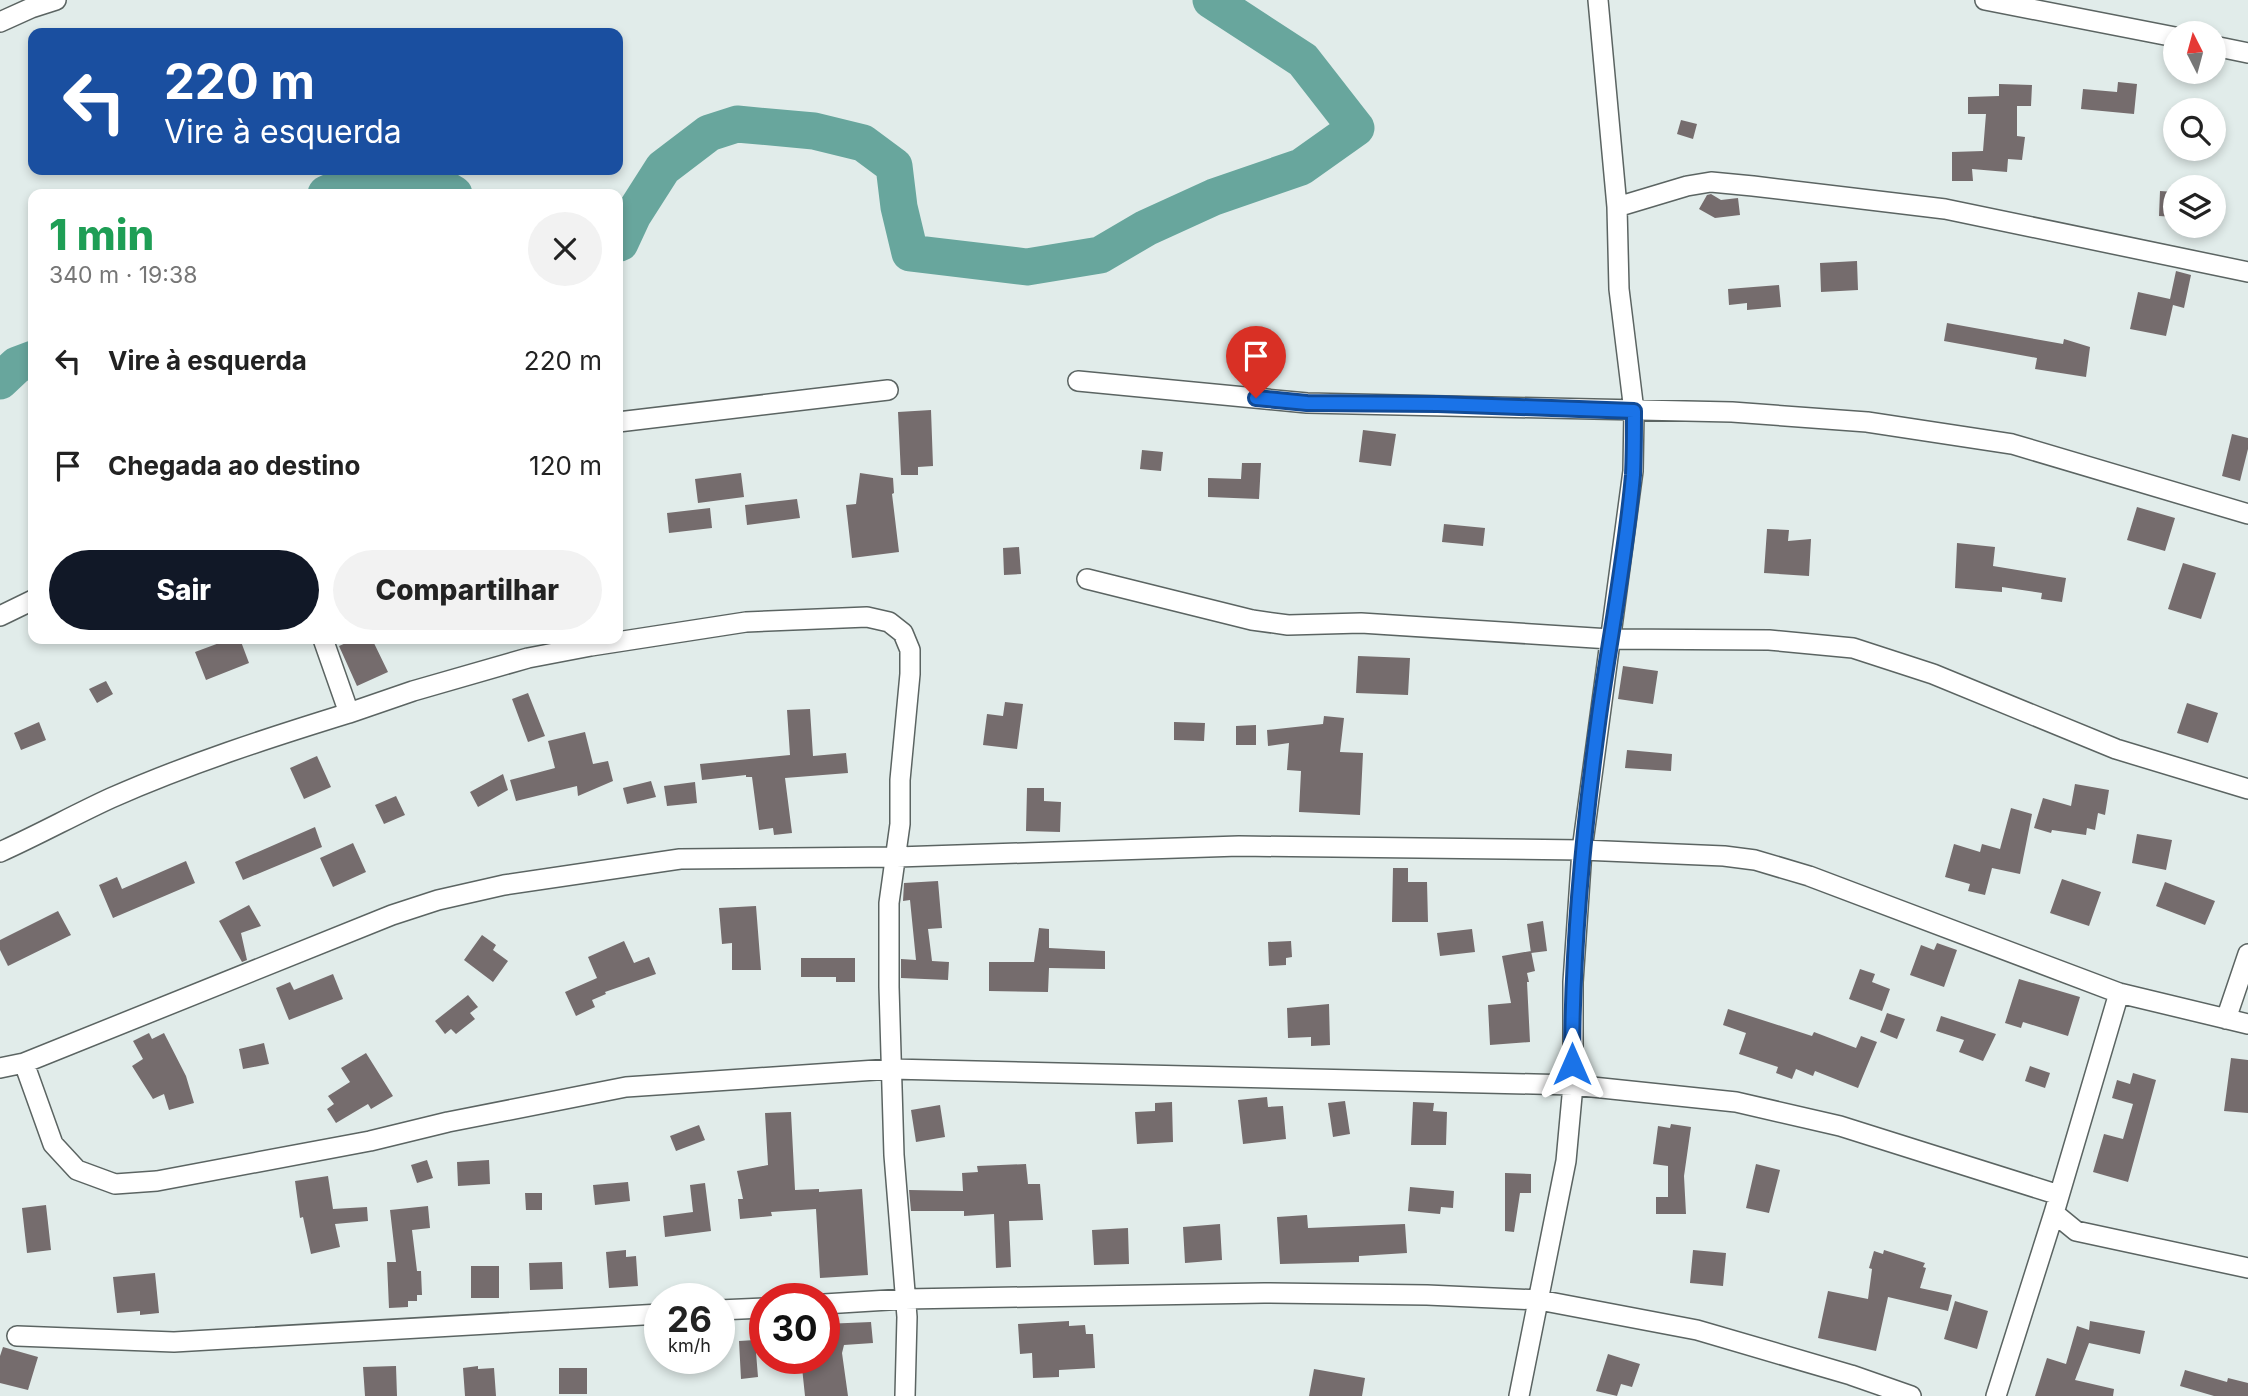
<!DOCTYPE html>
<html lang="pt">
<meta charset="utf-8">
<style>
:root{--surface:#fff;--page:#f2f2f2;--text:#222;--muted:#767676;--accent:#111827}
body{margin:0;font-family:Inter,sans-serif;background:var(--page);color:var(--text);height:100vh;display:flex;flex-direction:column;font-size:26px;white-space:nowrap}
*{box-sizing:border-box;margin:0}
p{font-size:23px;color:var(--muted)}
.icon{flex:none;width:38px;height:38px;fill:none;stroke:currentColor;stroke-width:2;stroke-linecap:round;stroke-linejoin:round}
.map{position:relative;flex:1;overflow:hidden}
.side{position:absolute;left:28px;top:189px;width:595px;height:455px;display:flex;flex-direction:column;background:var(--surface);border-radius:14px;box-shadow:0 4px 10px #0003}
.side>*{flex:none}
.top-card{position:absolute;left:28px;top:28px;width:595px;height:147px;border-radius:14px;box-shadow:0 4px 10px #0003;background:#1a4fa0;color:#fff;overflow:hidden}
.needle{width:46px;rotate:354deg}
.fabs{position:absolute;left:2163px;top:21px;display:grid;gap:14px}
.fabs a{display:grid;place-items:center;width:63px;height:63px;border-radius:50%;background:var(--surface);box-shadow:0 4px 10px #0003;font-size:35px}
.speed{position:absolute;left:644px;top:1283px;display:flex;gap:14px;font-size:35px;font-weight:700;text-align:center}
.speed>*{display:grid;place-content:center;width:91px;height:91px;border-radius:50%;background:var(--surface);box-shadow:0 4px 10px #0003;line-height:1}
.speed small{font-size:18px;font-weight:400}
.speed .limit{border:10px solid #d22;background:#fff;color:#111}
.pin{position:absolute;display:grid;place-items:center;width:60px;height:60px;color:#fff;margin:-72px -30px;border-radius:50% 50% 50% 0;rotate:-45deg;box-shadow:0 0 7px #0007}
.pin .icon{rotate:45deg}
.me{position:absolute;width:77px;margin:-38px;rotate:0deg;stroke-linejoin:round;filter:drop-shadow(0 0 5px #0008)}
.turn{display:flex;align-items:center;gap:24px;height:147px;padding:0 21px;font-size:32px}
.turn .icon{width:91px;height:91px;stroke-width:2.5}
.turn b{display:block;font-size:49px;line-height:60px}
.round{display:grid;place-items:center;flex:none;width:74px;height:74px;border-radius:37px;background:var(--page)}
.summary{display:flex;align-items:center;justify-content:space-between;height:119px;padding:0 21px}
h1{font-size:42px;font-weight:800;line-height:52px;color:#1e9e55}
.primary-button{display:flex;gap:14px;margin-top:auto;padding:14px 21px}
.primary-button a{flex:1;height:80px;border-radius:42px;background:var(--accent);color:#fff;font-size:28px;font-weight:800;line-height:80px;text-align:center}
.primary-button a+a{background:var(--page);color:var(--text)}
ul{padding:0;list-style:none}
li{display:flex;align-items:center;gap:21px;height:105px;padding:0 21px}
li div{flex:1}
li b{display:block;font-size:26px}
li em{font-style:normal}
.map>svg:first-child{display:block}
</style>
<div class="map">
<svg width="2248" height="1396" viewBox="0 0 2248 1396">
<rect width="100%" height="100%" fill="#e1ecea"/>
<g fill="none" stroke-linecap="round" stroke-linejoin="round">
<path stroke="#68a69d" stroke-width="37" d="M326 194 362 178 449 191 454 194
M618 243H620L633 215 663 168 709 133 737 124 814 131 863 143 894 166 899 207 910 253 1027 267 1100 255 1146 228 1214 197 1301 167 1356 128 1303 60 1211 0
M0 381 17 365 33 359"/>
</g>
<path fill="#756c6d" d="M2118 82 2137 84 2134 114 2081 109 2083 89 2117 92Z
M1999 84 2032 85 2031 106H2017V136L2025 137 2022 160 2008 159 2007 172 1972 169 1973 181H1952V152L1983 151 1986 114H1968V97L1999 96Z
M1681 120 1697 124 1693 139 1677 134Z
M2160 191 2175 192V217L2159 216Z
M1711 194 1721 200 1738 198 1740 215 1715 218 1699 209 1707 195Z
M1857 261 1858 290 1821 292 1820 263Z
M2176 271 2191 275 2184 308 2173 305 2166 336 2130 329 2138 292 2170 299Z
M1779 285 1781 307 1747 310V303L1729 305 1728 289Z
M1947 323 2063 344 2064 339 2090 347 2086 377 2035 369 2037 358 1944 341Z
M931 410 933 466 918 467V475H901L898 412Z
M1363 430 1396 434 1391 466 1359 462Z
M2232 434 2248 438V449L2240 481 2222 476Z
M1142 450 1163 452 1161 471 1140 469Z
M1242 463H1261L1259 499 1208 497V478L1241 479Z
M741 473 744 497 698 503 695 479Z
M860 473 893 478 894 493 892 494 899 552 852 558 846 505 856 504Z
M797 499 800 518 747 525 745 505Z
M2137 507 2175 518 2165 551 2127 540Z
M710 508 712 528 669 533 667 513Z
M1444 524 1485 528 1483 546 1442 542Z
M1767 529 1789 530 1788 541 1811 539 1809 576 1764 573Z
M1957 543 1995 547 1993 566 2066 578 2062 602 2041 599 2042 593 2002 587V592L1955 588Z
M1019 547 1021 574 1004 575 1003 548Z
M2183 563 2216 573 2201 619 2168 609Z
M230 639H240L249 663 206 680 195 652Z
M355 639H372L388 672 357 686 339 646Z
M1358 656 1410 658 1408 695 1356 693Z
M1623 666 1658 671 1653 704 1618 699Z
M106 681 113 694 97 703 89 689Z
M528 693 545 736 528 742 512 699Z
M1005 702 1023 704 1017 749 983 745 987 714 1003 716Z
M2187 703 2218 713 2208 743 2177 733Z
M810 709 813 756 846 753 848 773 785 778 792 833 774 835 773 828 759 830 752 777H746V775L702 780 700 764 790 755 787 710Z
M1324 716 1344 718 1340 752 1363 753 1360 815 1299 812 1301 771 1287 770 1289 743 1268 746 1267 730 1323 724Z
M39 722 46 740 21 750 14 733Z
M1174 722 1205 723 1204 741 1174 740Z
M1256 725V745H1236V726Z
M585 732 593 764 608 761 613 781 578 796 577 786 516 801 510 780 555 768 548 741Z
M1627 750 1672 754 1671 771 1625 768Z
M317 756 331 787 304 799 290 768Z
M503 774 508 790 478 807 470 792Z
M651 781 656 797 627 804 623 788Z
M695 782 697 803 667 806 664 786Z
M2075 784 2109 790 2105 815 2098 813 2095 830 2087 828 2086 835 2052 830 2051 833 2034 828 2043 798 2071 806Z
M1027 788H1044V801L1061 802 1060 832 1026 831Z
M396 796 405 815 384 824 375 805Z
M2011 808 2032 814 2020 874 1992 868 1985 895 1968 891 1970 884 1945 877 1954 844 1980 852 1982 844 2000 849Z
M315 827 322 847 243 880 235 862Z
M2137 834 2172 840 2166 870 2132 863Z
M353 843 366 872 333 887 320 858Z
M186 861 195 883 113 918 99 885 117 877 122 889Z
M1393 868H1408V882H1427L1428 922H1392Z
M2062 879 2101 892 2089 926 2050 913Z
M938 881 942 928 928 929 932 961 949 962 948 980 901 978V959L916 960 910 900 903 901 904 883Z
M2165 882 2215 901 2205 925 2156 906Z
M249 905 261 926 241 933 247 960 242 962 219 921Z
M756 906 761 970H732V943L722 944 719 908Z
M58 911 71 935 8 966 0 950V940Z
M1543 921 1547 951 1531 953 1527 924Z
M1039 928 1049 929V948L1105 951V969L1049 968 1048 992 989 991V962H1034Z
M1472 929 1475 952 1440 956 1437 933Z
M482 935 496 945 493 950 508 961 493 982 464 960Z
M624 941 634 963 649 957 656 974 605 992 606 994 592 1000 595 1007 576 1016 565 992 597 978 588 957Z
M1291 941 1292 957 1286 958V965L1269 966 1268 942Z
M1937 943 1957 950 1944 987 1910 975 1921 945 1934 950Z
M1531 951 1535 971 1527 973 1529 982H1527L1530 1042 1490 1045 1488 1005 1511 1003 1502 956Z
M801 958H855V982H836V977H801Z
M1860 969 1875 974 1872 982 1890 989 1882 1011 1849 999Z
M333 974 343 999 289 1020 276 988 290 982 294 990Z
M2019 979 2080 997 2068 1036 2023 1022 2021 1028 2005 1023Z
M468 995 478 1007 470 1013 475 1019 456 1034 451 1029 445 1034 435 1021Z
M1329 1004 1330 1045 1311 1046V1037L1288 1038 1287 1008Z
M1728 1009 1812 1036 1814 1032 1856 1048 1861 1036 1877 1042 1858 1088 1815 1071 1813 1076 1796 1069 1792 1079 1776 1073 1778 1067 1739 1054 1746 1033 1723 1025Z
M1887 1013 1905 1019 1897 1039 1880 1032Z
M1941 1016 1996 1034 1983 1061 1959 1052 1964 1040 1936 1031Z
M149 1033 152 1039 164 1033 186 1076 194 1103 169 1110 164 1094 153 1099 132 1066 143 1059 133 1041Z
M264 1043 269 1064 243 1069 239 1049Z
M366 1053 393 1096 371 1109 368 1104 336 1123 327 1109 334 1104 328 1096 350 1082 341 1068Z
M2231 1058 2248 1060V1113L2224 1111Z
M2030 1066 2050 1073 2045 1088 2025 1081Z
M2133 1073 2156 1080 2128 1182 2093 1172 2104 1134 2123 1139 2133 1104 2112 1098 2117 1080 2130 1084Z
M1267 1097 1268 1107 1283 1106 1286 1139 1243 1144 1238 1100Z
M1345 1101 1350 1134 1333 1137 1328 1103Z
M1172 1102 1173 1142 1137 1144 1135 1112 1155 1111V1103Z
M1413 1102 1434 1103 1433 1111 1447 1112 1446 1145H1411Z
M940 1105 945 1137 916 1142 911 1110Z
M791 1112 795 1190 819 1189V1192L862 1189 868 1275 820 1278 816 1209 771 1212 772 1216 740 1219 738 1199H743L737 1171 768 1165 765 1113Z
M1671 1124 1691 1127 1684 1176 1686 1214H1656V1197H1668V1166L1653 1164 1658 1126 1670 1128Z
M699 1125 705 1140 676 1151 670 1136Z
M427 1160 433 1178 417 1183 411 1165Z
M489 1160 490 1184 458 1186 457 1162Z
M1026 1164 1028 1184H1040L1043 1220 1009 1221 1011 1267 996 1268 994 1214 964 1216V1211H911L909 1190 963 1191 962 1173 978 1172 977 1166Z
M1756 1164 1780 1170 1769 1213 1746 1208Z
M1505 1173 1531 1174V1193H1520L1514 1232 1505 1231Z
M328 1176 333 1209 367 1207 368 1221 335 1224 340 1247 311 1254 303 1217 300 1218 295 1181Z
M628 1182 630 1201 595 1205 593 1185Z
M705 1183 711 1231 665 1237 663 1216 693 1212 690 1185Z
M1410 1187 1454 1191 1453 1208 1441 1207 1440 1214 1408 1211Z
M525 1193H542V1210H526Z
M46 1205 51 1250 27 1253 22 1208Z
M428 1206 430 1228 412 1230 417 1271H421L422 1295H417V1301H408V1307L389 1308 387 1262H396L390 1210Z
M1307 1215 1308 1228 1405 1224 1407 1253 1359 1256V1262L1280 1264 1277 1217Z
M1220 1224 1222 1260 1185 1263 1183 1227Z
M1128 1228 1129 1264 1094 1265 1092 1230Z
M626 1250V1257L636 1256 638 1286 609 1288 606 1252Z
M1693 1250 1726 1253 1723 1286 1690 1283Z
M1884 1250 1925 1263 1923 1267 1926 1268 1920 1288 1952 1295 1948 1311 1888 1297 1876 1351 1818 1338 1828 1291 1868 1299 1872 1269 1869 1268 1874 1251 1883 1254Z
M562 1262 563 1289 530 1290 529 1263Z
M471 1266H499V1298H471Z
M155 1273 159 1313 140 1315V1311L117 1313 113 1277Z
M1955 1301 1988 1311 1977 1349 1944 1339Z
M1069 1321V1326L1085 1325 1086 1334H1093L1095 1368 1059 1370V1377L1033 1378 1032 1353 1020 1354 1018 1324Z
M2090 1321 2145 1331 2140 1354 2089 1343 2075 1380 2114 1389 2113 1396H2035L2047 1358 2066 1364 2077 1326 2089 1330Z
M871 1322 873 1343 844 1345 842 1353 848 1396H805L801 1358H824V1324Z
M755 1340 758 1377 741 1379 739 1341Z
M3 1347 38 1357 28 1390 0 1383V1356Z
M1608 1354 1640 1364 1632 1387 1621 1384 1617 1396 1596 1391Z
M396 1366 397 1396H365L363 1367Z
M478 1366V1369L494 1368 496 1396H465L463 1368Z
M559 1368H587V1394H559Z
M1314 1369 1365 1378 1362 1396H1309Z
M2185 1370 2227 1382 2228 1378 2248 1383V1396H2214L2180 1386Z"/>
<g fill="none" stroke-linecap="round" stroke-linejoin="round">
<defs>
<path id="minor" d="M1985 0 2175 37
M0 22 31 8 56 0
M2214 46 2248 53
M1617 207 1687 186 1711 182 1753 186 1945 209 2248 272
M1078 381 1307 403 1732 412 1867 422 2012 444 2248 514
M618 422 888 390
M1087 579 1252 620 1288 625 1361 623 1610 639 1769 640 1853 648 1933 674 2116 749 2248 789
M0 616 33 600
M323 639 349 713 413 691 528 658 591 646 746 622 867 617 889 622 903 633 910 650V674L900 780V824L889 903V987L894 1155 907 1317 905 1396
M0 852C38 835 74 815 111 798 188 764 268 738 349 713
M2226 1019 2248 954
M24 1063 53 1144 77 1170 115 1184 157 1181 370 1141 448 1122 626 1087 891 1069 1573 1085 1736 1102 1840 1126 2059 1195
M0 1068 24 1063 392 915 438 900 504 885 680 859 897 857 1239 846 1582 850 1724 856 1755 860 1809 876 2119 993 2248 1024
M2054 1213 2076 1231 2248 1268
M824 1304 905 1299 1264 1293 1427 1295 1539 1300 1697 1330 1851 1375 1911 1396
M719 1310 765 1308
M17 1336 174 1342 660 1314
M1519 1396 1566 1161 1573 1085V982L1582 850 1633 471 1634 411 1619 289 1617 207 1598 0
M1996 1396 2054 1213 2119 993"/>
</defs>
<use href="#minor" stroke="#5b6462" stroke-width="22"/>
<use href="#minor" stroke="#fff" stroke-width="19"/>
</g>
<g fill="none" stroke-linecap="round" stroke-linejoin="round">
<defs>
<path id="route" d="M1256 398 1307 403 1438 404 1634 411C1634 432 1634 454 1633 475 1626 556 1610 636 1599 716 1583 832 1572 947 1572 1064"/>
</defs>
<use href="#route" stroke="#114b97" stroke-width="18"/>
<use href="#route" stroke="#1a73e8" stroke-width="12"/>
</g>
</svg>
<div class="fabs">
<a><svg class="needle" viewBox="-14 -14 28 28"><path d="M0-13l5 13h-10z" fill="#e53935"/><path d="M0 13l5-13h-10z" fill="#767676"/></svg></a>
<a><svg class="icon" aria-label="search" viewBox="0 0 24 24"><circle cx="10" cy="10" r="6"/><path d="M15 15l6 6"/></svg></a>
<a><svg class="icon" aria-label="layers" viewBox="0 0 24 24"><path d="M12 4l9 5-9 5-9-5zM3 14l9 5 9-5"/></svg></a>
</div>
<div class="speed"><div>26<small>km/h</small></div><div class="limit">30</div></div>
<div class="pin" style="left:1256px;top:398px;background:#d93025"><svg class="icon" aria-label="arrive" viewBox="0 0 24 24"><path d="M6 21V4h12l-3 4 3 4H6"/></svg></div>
<svg class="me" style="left:1572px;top:1064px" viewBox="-20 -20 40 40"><path d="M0-17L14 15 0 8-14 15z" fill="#1a73e8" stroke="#fff" stroke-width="4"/></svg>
<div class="top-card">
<div class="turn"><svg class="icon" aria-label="left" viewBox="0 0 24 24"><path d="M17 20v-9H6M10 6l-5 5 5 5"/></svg><div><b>220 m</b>Vire à esquerda</div></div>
</div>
<section class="side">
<div class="summary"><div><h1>1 min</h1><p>340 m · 19:38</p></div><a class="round"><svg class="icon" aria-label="close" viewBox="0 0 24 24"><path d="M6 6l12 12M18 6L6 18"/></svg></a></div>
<ul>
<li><svg class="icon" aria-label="left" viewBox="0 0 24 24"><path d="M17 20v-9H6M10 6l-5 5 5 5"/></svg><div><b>Vire à esquerda</b></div><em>220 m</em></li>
<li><svg class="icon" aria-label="arrive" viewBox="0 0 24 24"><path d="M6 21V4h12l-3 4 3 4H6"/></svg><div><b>Chegada ao destino</b></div><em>120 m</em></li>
</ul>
<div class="primary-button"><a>Sair</a><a>Compartilhar</a></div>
</section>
</div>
